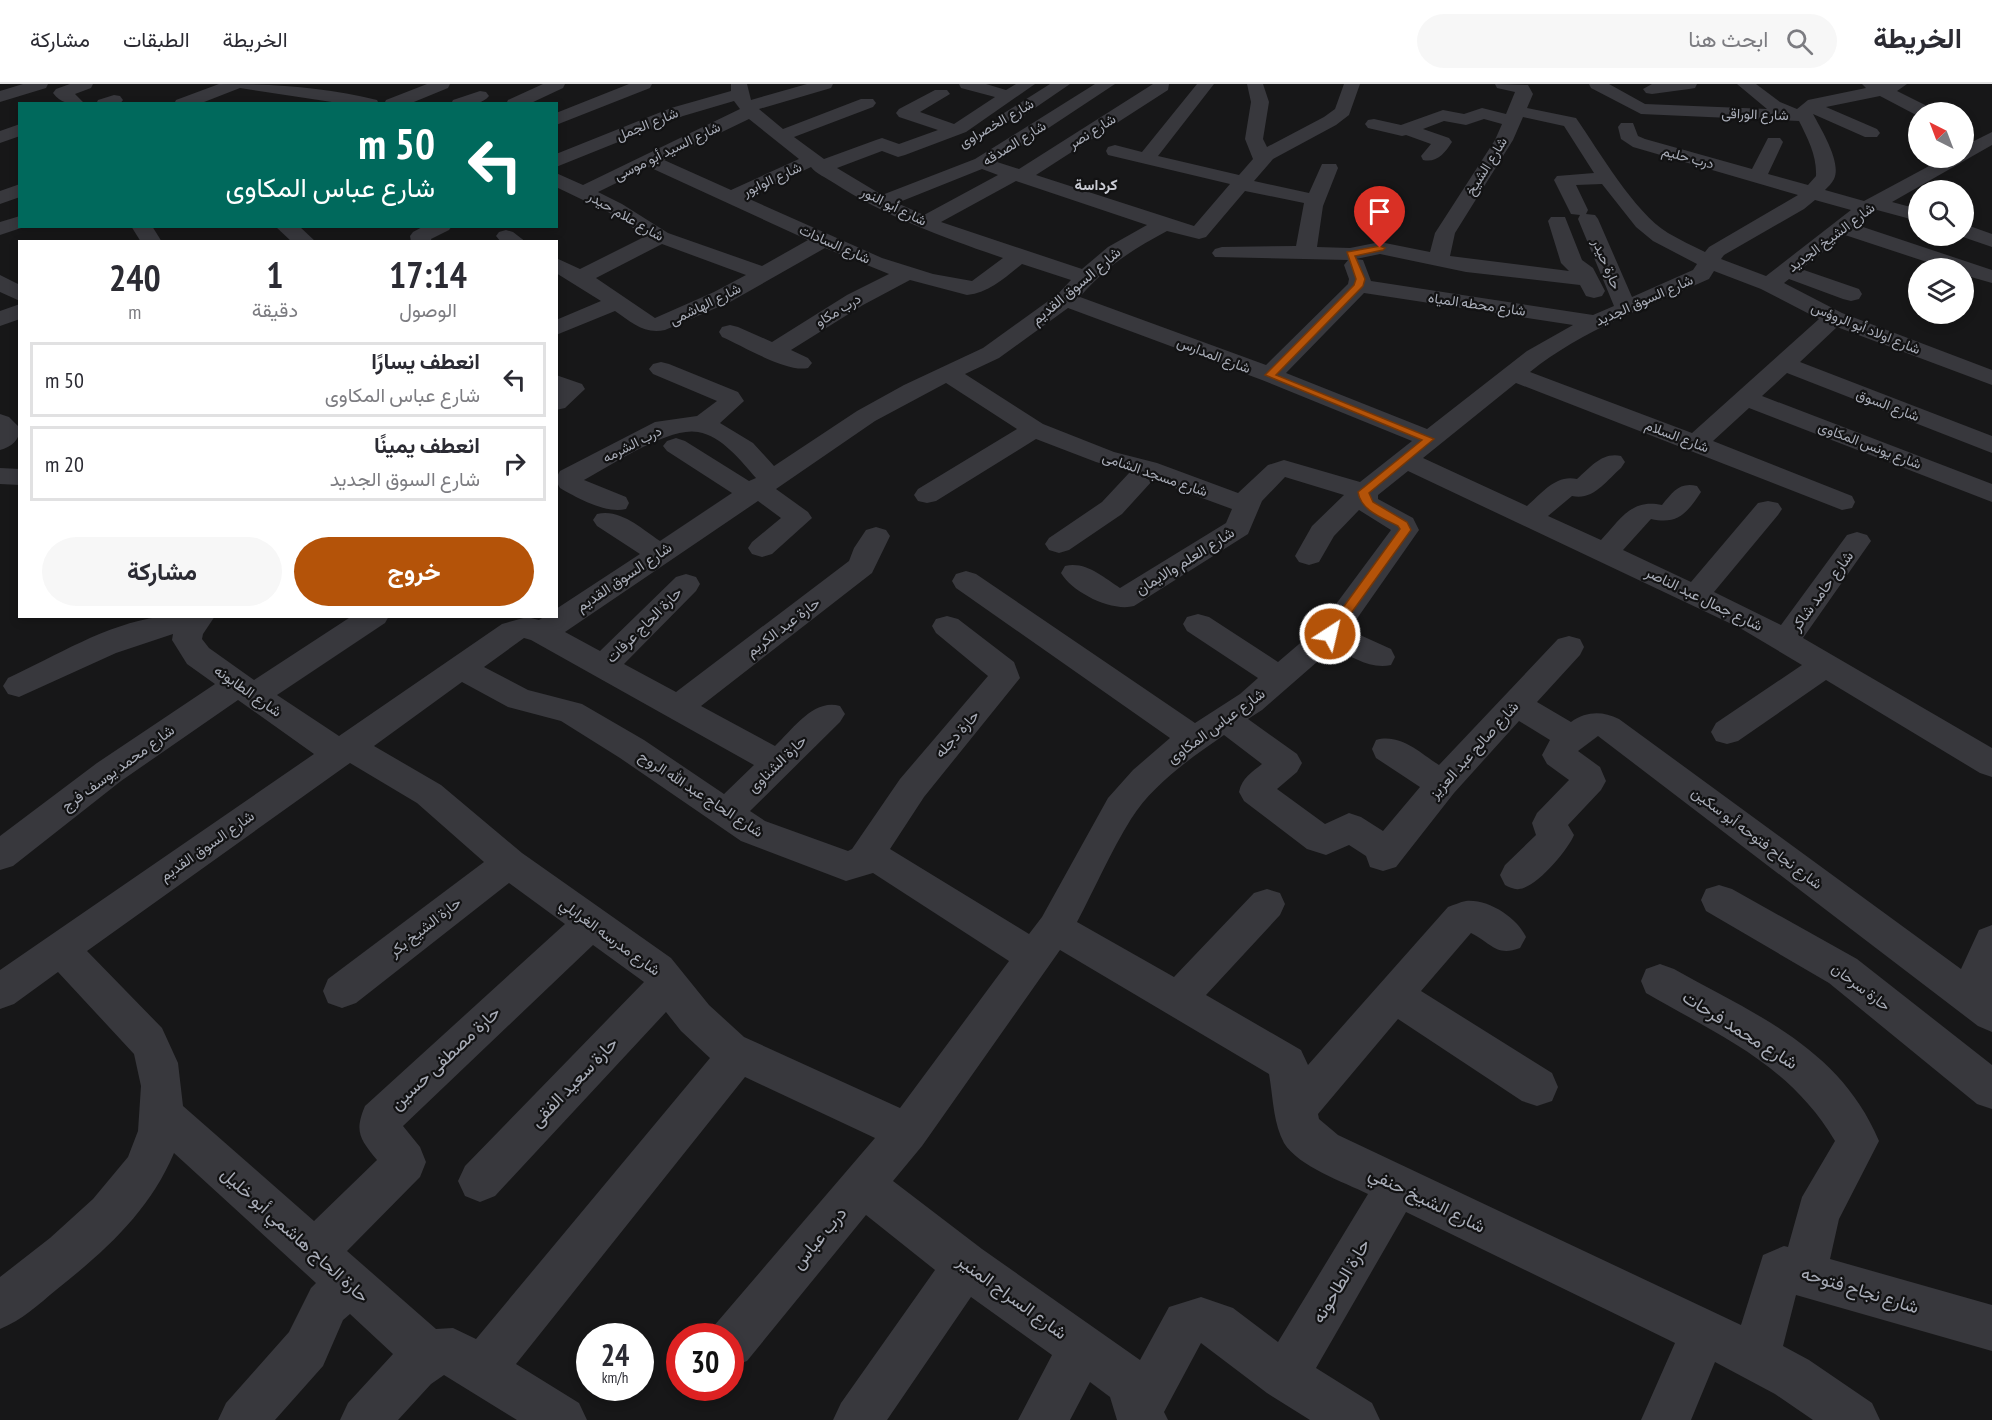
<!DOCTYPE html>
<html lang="ar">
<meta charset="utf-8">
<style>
:root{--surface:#fff;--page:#f7f7f7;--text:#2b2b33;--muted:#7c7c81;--line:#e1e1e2;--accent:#b45309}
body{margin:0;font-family:"PT Sans Narrow",Vazirmatn,sans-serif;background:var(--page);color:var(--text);direction:rtl;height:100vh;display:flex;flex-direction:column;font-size:22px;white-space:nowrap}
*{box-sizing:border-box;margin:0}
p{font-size:20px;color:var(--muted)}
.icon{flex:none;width:33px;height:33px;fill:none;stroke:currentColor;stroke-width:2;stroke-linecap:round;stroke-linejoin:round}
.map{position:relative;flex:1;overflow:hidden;direction:ltr}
.panel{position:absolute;left:18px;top:156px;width:540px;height:378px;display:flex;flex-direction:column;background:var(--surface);border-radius:0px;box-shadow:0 3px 9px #0003;direction:rtl}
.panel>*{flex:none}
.top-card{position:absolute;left:18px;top:18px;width:540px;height:126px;border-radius:0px;box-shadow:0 3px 9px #0003;direction:rtl;background:#00695c;color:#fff;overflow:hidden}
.needle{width:39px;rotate:318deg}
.tools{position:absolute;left:1908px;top:18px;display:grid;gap:12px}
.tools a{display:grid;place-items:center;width:66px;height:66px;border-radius:50%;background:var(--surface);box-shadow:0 3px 9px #0003;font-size:30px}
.speed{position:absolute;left:576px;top:1239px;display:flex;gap:12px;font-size:30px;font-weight:700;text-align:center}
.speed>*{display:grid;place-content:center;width:78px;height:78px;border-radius:50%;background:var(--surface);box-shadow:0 3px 9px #0003;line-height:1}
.speed small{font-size:15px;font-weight:400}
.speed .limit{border:9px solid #d22;background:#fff;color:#111}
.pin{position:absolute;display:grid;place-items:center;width:51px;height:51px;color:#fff;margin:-62px -26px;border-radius:50% 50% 50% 0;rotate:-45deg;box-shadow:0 0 6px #0007}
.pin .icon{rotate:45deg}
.me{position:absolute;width:66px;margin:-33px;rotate:35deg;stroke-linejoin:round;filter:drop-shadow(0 0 4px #0008)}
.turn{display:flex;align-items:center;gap:21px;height:126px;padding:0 24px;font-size:27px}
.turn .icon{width:78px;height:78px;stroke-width:2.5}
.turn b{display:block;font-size:42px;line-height:51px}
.eta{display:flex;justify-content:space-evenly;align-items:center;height:102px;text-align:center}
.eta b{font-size:36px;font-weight:700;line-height:42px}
.cta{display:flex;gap:12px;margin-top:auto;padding:12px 24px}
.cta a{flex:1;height:69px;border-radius:36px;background:var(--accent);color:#fff;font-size:24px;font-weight:700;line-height:69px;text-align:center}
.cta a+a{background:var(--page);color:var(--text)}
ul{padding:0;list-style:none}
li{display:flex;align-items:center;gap:18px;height:75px;margin:0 12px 9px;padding:0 12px;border:3px solid var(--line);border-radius:0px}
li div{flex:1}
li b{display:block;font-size:22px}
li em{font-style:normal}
header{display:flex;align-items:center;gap:36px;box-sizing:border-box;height:84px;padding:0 30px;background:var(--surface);border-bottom:2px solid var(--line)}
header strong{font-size:28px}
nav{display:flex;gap:33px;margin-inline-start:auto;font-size:21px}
.search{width:420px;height:54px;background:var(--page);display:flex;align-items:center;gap:15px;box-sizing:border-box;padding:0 21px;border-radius:33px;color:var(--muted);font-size:22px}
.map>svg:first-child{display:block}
</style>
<header>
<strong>الخريطة</strong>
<div class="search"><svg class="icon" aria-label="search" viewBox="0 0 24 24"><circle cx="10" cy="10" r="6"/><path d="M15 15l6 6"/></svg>ابحث هنا</div>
<nav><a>الخريطة</a><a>الطبقات</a><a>مشاركة</a></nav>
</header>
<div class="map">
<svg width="1992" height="1336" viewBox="0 0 1992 1336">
<rect width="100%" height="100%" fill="#171718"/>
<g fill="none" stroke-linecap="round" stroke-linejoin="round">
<path fill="#38383d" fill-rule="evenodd" d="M23 0H48L46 4 0 18V7Z
M70 0H93L91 4 75 10 85 20C72 20 62 21 53 9L56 5Z
M219 0C273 0 325 3 377 16L379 20H345L240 4 199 20H174L176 16Z
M427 0H450L448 4 409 20H384L386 16Z
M543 0H565L563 4 529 20H506L508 16Z
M629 0H652L650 4 556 41V29Z
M731 0H747L751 16 807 0H833L831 4 759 25 783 45 861 15H873L876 19 873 23 794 53 824 75 876 56 882 54 899 60 938 46 899 33 896 29 899 25 935 6H947L950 10 920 28 954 40 995 13 961 4 959 0H986L1006 6 1016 0H1035L966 48 905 71 898 73 882 67 837 84 882 111 975 75 1095 0H1115L997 78 1019 85 1153 0H1169L1168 6 1036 91 1194 142 1230 100 1108 71 1106 67 1108 63 1115 61 1142 68 1197 0H1214L1158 72 1239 91 1253 75 1245 55 1251 18 1247 0H1263L1269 18 1263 55 1267 63 1324 33 1335 25 1344 0H1360L1349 31 1336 41 1273 75 1254 97 1309 109 1322 80H1336L1338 84 1323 122 1317 163 1350 164 1380 158 1430 168 1435 149 1495 56 1502 40 1484 35 1466 41 1444 37 1423 45 1449 54 1452 58C1445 69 1437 79 1423 76L1421 72 1431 60 1406 51 1402 52 1368 44 1365 40 1368 36 1374 35 1401 41 1443 26 1464 30 1482 24 1506 30 1515 8 1497 4 1495 0 1528 1 1533 10 1527 24 1576 34C1599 67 1634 128 1668 149 1680 156 1693 162 1705 168L1709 163 1798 111 1633 63 1621 55 1618 43 1621 39H1633L1638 52 1645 55 1752 85 1768 54H1780L1783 58 1768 90 1808 101 1816 92C1817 72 1808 55 1799 37L1641 30 1591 4 1589 0H1609L1645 20 1767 25 1737 0H1756L1780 18 1797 25 1808 16 1866 4 1862 0H1907L1897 7 1931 24 1933 28H1918V32L1880 12 1826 23 1877 45 1880 49 1877 53H1865L1813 30C1821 45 1842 79 1834 95 1832 99 1828 103 1825 106L1864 117 1944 74H1964V62L1992 48V61L1892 118 1918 125V137L1877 126 1857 141 1992 186V199L1964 191V184H1945L1845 151 1801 185 1859 205 1862 210 1859 215 1851 217 1843 215 1789 195 1784 199 1842 229 1992 286V301L1837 243 1800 278 1992 352V369L1787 289 1762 312 1992 400V418L1749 324 1713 357 1852 412 1855 418 1852 424 1842 426 1516 299 1423 374 1527 422C1542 409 1556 390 1577 395 1591 383 1602 368 1621 372L1625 378 1621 384C1606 397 1593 417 1572 412L1548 432 1601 456C1620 436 1631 414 1662 421 1673 408 1679 398 1697 402L1701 408C1687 429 1678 441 1651 435L1623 466 1691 498 1758 419 1768 417 1778 419 1782 425 1778 431 1714 508 1781 541 1847 451 1857 448 1867 451 1871 457 1803 554 1992 664V693L1980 689 1826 596 1738 657 1727 660 1716 657 1711 648 1716 639 1802 581 1740 544 1408 387 1378 411V415L1413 434 1419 446 1349 546 1391 565 1395 573 1391 581C1371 586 1351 572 1333 564L1262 626 1248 635 1297 670 1302 679 1297 688 1277 705 1325 740 1349 729 1361 733 1383 747 1420 703 1376 674 1372 665 1376 656C1400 649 1420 669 1439 681L1558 555 1569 552 1580 555 1584 563 1580 571 1537 618 1571 638C1587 627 1602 627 1619 635L1961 885 1979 846 1992 841V948L1978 942 1598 652 1578 667 1600 683 1606 697 1601 706 1568 741 1574 751C1568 766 1536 804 1519 805 1515 806 1509 803 1505 801L1500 791 1505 781 1536 751 1532 739 1537 729 1569 696 1547 680 1542 671 1550 656 1519 637 1454 709 1396 783 1383 787 1370 783 1366 772 1349 761 1326 771 1307 765 1244 717 1239 708C1242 694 1252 688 1262 680L1224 651C1191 674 1153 700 1131 735 1111 767 1095 804 1077 838L1174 893 1254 809 1267 805 1280 809 1285 820 1280 831 1206 911 1301 966 1308 981 1448 823C1454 821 1460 818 1466 817 1489 815 1517 834 1526 853L1520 864C1496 873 1491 859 1471 849L1421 907 1552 989 1558 1003 1552 1017 1537 1022 1522 1017 1398 935 1318 1030 1319 1035 1338 1051 1741 1241 1763 1171 1784 1162 1788 1163 1802 1113 1835 1057C1789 980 1720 952 1646 909L1641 897 1646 885 1660 880 1674 885C1756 931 1840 964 1879 1057L1839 1135 1830 1175 1992 1221V1267L1796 1211 1783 1262 1809 1276 1872 1319 1880 1336H1813L1775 1310 1715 1278 1691 1336H1641L1675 1259 1406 1128 1316 1284 1372 1319 1380 1336H1310L1267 1309 1201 1259 1164 1328 1168 1336H1117L1110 1313 1090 1298 1070 1336H1018L1052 1271 971 1213 887 1336H833L841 1319 935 1186 866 1131 747 1277 730 1283V1252H709L713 1243 875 1054 745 993 516 1280 579 1319 587 1336H517L444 1291 431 1300 398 1336H340L348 1319 393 1270 350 1230 343 1236 323 1282 275 1336H218L226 1319 289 1248 311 1204 316 1199 174 1069C149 1128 105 1167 56 1206 38 1221 22 1236 0 1245V1193L50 1154 93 1115 128 1073 138 1047 141 1002 134 970 58 888 14 920 0 925V886L314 670 238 616 121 697 13 782 0 786V752L97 679 215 600 187 580 172 556 173 550 116 569 19 613 8 610 3 602 8 594C56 572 106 540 159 533 177 530 196 532 215 532L203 550 202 555 209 564 254 596 352 532H389L385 539 277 611 339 652 502 540 527 533 539 536 545 532H556V525L640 470 597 442 593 436 597 430C620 424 642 445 660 457L732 409 667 367 663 362 667 357 676 354 685 357 749 397 756 394C741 377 722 352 698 348 670 342 611 381 584 396L626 413 629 419 626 425C606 430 577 414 560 404 556 398 556 393 560 387L655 338 697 332 717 317 653 290 649 285 653 280 661 278 669 280 738 308 744 317 720 339 753 359 774 382 857 327 904 301 983 264 1058 210 1071 196 1022 180C1004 194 990 208 967 211L910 196 863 221 791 266 808 274 812 279 808 284C787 289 743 262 722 253L719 248 722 243 730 241 738 243 772 258 847 211 889 190 825 164 730 218 665 246C645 251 631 238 615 227L556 251V236L601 217 556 189V174L580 185 646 152 608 128 556 103V89L583 101 740 25 734 17 683 32 556 83V70L671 24 731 7ZM1523 33 1564 42 1594 89 1557 92 1554 96 1571 130 1580 131 1578 135 1614 222 1593 231 1371 197 1363 176 1356 175 1380 170 1466 188 1580 201 1586 212 1594 214 1602 212 1605 207 1593 184 1582 176 1565 133H1551L1548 137 1561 179 1569 187 1450 172 1455 149 1513 56ZM749 35 799 75 731 106 664 76ZM649 83 808 156 762 182 668 149 622 120 598 108ZM811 83C816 90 827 94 834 99 886 133 945 154 1003 174L972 197 933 190 882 174 747 114ZM982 85 998 91 924 131 897 119ZM1016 97 1147 141 1108 163 1082 185 941 138ZM1602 100 1636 143 1653 157 1697 180 1693 186 1632 213 1598 135 1595 131 1586 130 1588 126 1576 101ZM1245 107 1304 119 1296 162 1222 163 1215 165 1212 169 1215 173 1348 176 1344 181 1349 195 1348 200 1266 281 1080 213C1106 182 1132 166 1167 147L1199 155 1206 153ZM1815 116 1851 126 1766 192 1721 175 1724 171 1804 125ZM662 160 746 191 714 208 655 234 596 194ZM1714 187 1761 205 1819 235 1692 349 1530 288C1582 246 1649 222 1709 195ZM1364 209 1573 241 1527 267 1427 345 1286 289ZM1068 224 1262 296 1412 357 1360 398 1284 376 1268 381 1238 409 1157 379 1114 368 1043 340 965 290 999 274ZM946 299 1017 345 918 405 914 411 918 417 927 419 936 417 1036 355 1096 378 1130 388 1102 418 1049 454 1045 460 1049 466 1059 469 1069 466 1122 430 1153 396 1232 425 1226 439 1120 504C1103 493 1086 477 1065 482L1061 489C1073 509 1112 528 1134 522L1248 450 1262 417 1285 393 1344 411 1312 442 1295 472 1299 478 1309 481 1319 478 1334 452 1359 426 1391 446 1319 543 1278 578 1209 533 1198 530 1187 533 1183 540 1187 547 1258 594 1240 610 1195 639 976 490 966 487 956 490 952 497 956 504 1170 654 1133 686 1108 714 1042 833 1029 850 890 765 924 713 1020 594 1014 578 958 535 947 532 936 535 932 542 936 549 988 592 900 695 852 765 848 767 765 737 750 727 840 638 845 630 840 622C814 614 793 645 775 662L701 622 872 489 890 452 886 446 876 443 866 446 854 464 849 477 676 608 624 580 696 507 700 500 696 493 686 490 676 493 600 567 565 548 758 417 781 434 752 458 748 464 752 470 762 473 772 470 812 434 808 428 776 405 875 337ZM524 554 531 556 754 681 724 710 644 656 582 620 528 606 484 583ZM462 598 508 623 561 637 620 674 741 757 846 797 873 789 1009 877 900 1024 744 953 709 921 671 874 522 769 441 701 374 662ZM350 679 417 719 484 778 328 895 323 907 328 919 342 924 356 919 509 799 565 840 365 1022C354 1048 360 1055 377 1076L314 1137 183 1022 178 979 162 944 87 867ZM593 861 644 898 465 1082 458 1097 465 1112 480 1118 495 1112 666 928 681 947 710 974 476 1255 453 1244 436 1245 347 1167 420 1093 426 1078 420 1063 403 1042ZM1060 866 1269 990C1273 1012 1273 1039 1284 1059 1299 1083 1344 1098 1368 1110L1278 1258 1233 1224 1201 1213 1169 1223 1140 1276 982 1165 893 1097 922 1062Z
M1050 0H1070L1016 37H1004L1001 33 1004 29Z
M1652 0H1697L1695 4 1689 5 1652 10 1646 9 1643 5Z
M480 7 486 8 489 12C480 23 463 20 451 20L453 16Z
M114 11 120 12 123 16 120 20H96L98 16Z
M20 40V52L0 59V47Z
M20 100V113L0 120V107Z
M20 132V142H27L0 151V138Z
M1964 140 1992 150V163L1960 152H1964Z
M131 142H152L162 158H141Z
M275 142H299L316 158H292Z
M424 142H452L449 146 431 155 432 158H411L410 152 413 148Z
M506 146 513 148 526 158H501L496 152 499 148Z
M0 191 20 201V217L0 208Z
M20 220V235L0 242V227Z
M556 291 582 300 585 305 565 324 556 326Z
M0 330 9 333 20 344C20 356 11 363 0 366Z
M0 384 20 385V401L0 400Z
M1719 801 1732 805 1857 875 1992 981V1025L1977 1020 1829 899 1706 827 1701 816 1706 805Z"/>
</g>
<path fill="#b45309" stroke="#753606" stroke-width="1.5" d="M1380 162 1385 164 1383 166 1355 172 1365 195 1363 202 1276 291 1434 355 1369 409 1373 418 1407 438 1411 446 1334 553 1330 554 1324 550 1326 547 1400 445 1398 442C1383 434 1361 427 1358 408L1422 356 1265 291 1354 201 1356 195 1347 168Z"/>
<g text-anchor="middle" stroke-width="4.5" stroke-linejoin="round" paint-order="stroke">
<g font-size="14" fill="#a9adb8" stroke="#121213">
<text transform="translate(1755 30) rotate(2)" y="5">شارع الوراقى</text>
<text transform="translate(996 39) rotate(-30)" y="5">شارع الخصراوى</text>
<text transform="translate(647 40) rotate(-22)" y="5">شارع الجمل</text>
<text transform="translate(1092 47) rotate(-32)" y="5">شارع نصر</text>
<text transform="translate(1014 59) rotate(-32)" y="5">شارع الصدقه</text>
<text transform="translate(667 67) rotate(-26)" y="5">شارع السيد أبو موسى</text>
<text transform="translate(1688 73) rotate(15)" y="5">درب حليم</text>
<text transform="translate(1486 82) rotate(-58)" y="5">شارع الشيخ</text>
<text transform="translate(772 95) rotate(-25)" y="5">شارع الوابور</text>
<text transform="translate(894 122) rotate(26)" y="5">شارع أبو النور</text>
<text transform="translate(626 132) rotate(30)" y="5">شارع علام حيدر</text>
<text transform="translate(1831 153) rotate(-37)" y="5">شارع الشيخ الجديد</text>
<text transform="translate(835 160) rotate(24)" y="5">شارع السادات</text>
<text transform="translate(1607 180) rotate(67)" y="5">حارة حيدر</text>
<text transform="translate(1644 216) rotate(-24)" y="5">شارع السوق الجديد</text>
<text transform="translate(705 220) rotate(-26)" y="5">شارع الهاشمى</text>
<text transform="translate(1477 220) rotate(8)" y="5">شارع محطه المياه</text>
<text transform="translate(838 226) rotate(-31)" y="5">درب مكاو</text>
<text transform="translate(1866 244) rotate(22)" y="5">شارع اولاد أبو الروؤس</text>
<text transform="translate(1214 271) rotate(21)" y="5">شارع المدارس</text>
<text transform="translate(1888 321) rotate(21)" y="5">شارع السوق</text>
<text transform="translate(1677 352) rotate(21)" y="5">شارع السلام</text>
<text transform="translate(632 360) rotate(-27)" y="5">درب الشرمه</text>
<text transform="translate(1870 361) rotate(21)" y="5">شارع يونس المكاوى</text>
<text transform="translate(1155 390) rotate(19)" y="5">شارع مسجد الشامى</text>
</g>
<g font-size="15" font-weight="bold" fill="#caccd4" stroke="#121213">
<text x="1096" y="106">كرداسة</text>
</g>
<g font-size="15" fill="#a9adb8" stroke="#121213">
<text transform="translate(1076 202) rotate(-40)" y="5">شارع السوق القديم</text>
<text transform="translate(1185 477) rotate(-32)" y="5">شارع العلم والايمان</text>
<text transform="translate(624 493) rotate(-34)" y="5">شارع السوق القديم</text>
<text transform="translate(1822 507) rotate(-54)" y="5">شارع حامد شاكر</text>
<text transform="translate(1704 515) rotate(26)" y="5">شارع جمال عبد الناصر</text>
<text transform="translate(644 541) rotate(-45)" y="5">حارة الحاج عرفات</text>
<text transform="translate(783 543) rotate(-37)" y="5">حارة عبد الكريم</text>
<text transform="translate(248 607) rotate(35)" y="5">شارع الطابونه</text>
<text transform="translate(1216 642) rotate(-36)" y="5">شارع عباس المكاوى</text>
<text transform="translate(957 650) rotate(-48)" y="5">حارة دجله</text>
<text transform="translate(1474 666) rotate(-48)" y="5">شارع صالح عبد العزيز</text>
<text transform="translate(777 680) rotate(-44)" y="5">حارة الشناوى</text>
<text transform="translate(118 684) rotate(-36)" y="5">شارع محمد يوسف فرج</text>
<text transform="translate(701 710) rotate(33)" y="5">شارع الحاج عبد الله الروح</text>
<text transform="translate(1757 754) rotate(37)" y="5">شارع نجاح فتوحه أبو سكين</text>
<text transform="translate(207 762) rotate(-35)" y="5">شارع السوق القديم</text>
<text transform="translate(425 843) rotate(-38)" y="5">حارة الشيخ بكر</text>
<text transform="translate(610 853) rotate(36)" y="5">شارع مدرسه الغرابلي</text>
<text transform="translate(1861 903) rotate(37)" y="5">حارة سرحان</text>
</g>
<g font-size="18" fill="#a9adb8" stroke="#121213">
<text transform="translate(1740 946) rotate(32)" y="6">شارع محمد فرحات</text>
<text transform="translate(445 974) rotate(-43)" y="6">حارة مصطفى حسين</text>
<text transform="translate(574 998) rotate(-46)" y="6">حارة سعيد الفقى</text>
<text transform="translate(1427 1116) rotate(26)" y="6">شارع الشيخ حنفي</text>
<text transform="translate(295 1151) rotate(42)" y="6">حارة الحاج هاشمي أبو خليل</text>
<text transform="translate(819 1154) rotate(-50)" y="6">درب عباس</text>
<text transform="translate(1341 1197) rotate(-59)" y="6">حارة الطاحونه</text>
<text transform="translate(1860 1206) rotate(17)" y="6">شارع نجاح فتوحه</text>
<text transform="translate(1012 1213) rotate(36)" y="6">شارع السراج المنير</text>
</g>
</g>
</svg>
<div class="tools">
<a><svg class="needle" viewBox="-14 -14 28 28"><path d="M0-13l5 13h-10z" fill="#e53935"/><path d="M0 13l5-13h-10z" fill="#7c7c81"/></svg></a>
<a><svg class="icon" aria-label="search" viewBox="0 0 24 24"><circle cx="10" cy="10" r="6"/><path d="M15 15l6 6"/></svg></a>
<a><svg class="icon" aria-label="layers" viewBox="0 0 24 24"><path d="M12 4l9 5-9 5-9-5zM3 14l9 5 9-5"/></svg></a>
</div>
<div class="speed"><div>24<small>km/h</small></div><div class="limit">30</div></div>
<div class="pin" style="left:1380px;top:164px;background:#d93025"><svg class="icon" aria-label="arrive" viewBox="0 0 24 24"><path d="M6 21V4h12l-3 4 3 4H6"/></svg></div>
<svg class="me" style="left:1330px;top:550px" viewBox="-20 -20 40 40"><circle r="17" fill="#b45309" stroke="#fff" stroke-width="3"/><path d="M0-11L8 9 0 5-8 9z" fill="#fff"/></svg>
<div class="top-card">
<div class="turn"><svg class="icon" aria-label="left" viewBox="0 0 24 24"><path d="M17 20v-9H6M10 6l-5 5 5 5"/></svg><div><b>50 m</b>شارع عباس المكاوى</div></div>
</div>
<section class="panel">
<div class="eta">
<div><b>17:14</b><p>الوصول</p></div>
<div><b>1</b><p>دقيقة</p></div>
<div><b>240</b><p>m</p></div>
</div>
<ul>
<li><svg class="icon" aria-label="left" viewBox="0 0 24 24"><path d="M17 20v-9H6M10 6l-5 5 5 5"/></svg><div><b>انعطف يسارًا</b><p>شارع عباس المكاوى</p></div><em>50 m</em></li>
<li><svg class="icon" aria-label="right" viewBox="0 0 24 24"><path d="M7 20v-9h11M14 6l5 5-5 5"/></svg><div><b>انعطف يمينًا</b><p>شارع السوق الجديد</p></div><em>20 m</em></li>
</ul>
<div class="cta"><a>خروج</a><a>مشاركة</a></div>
</section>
</div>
